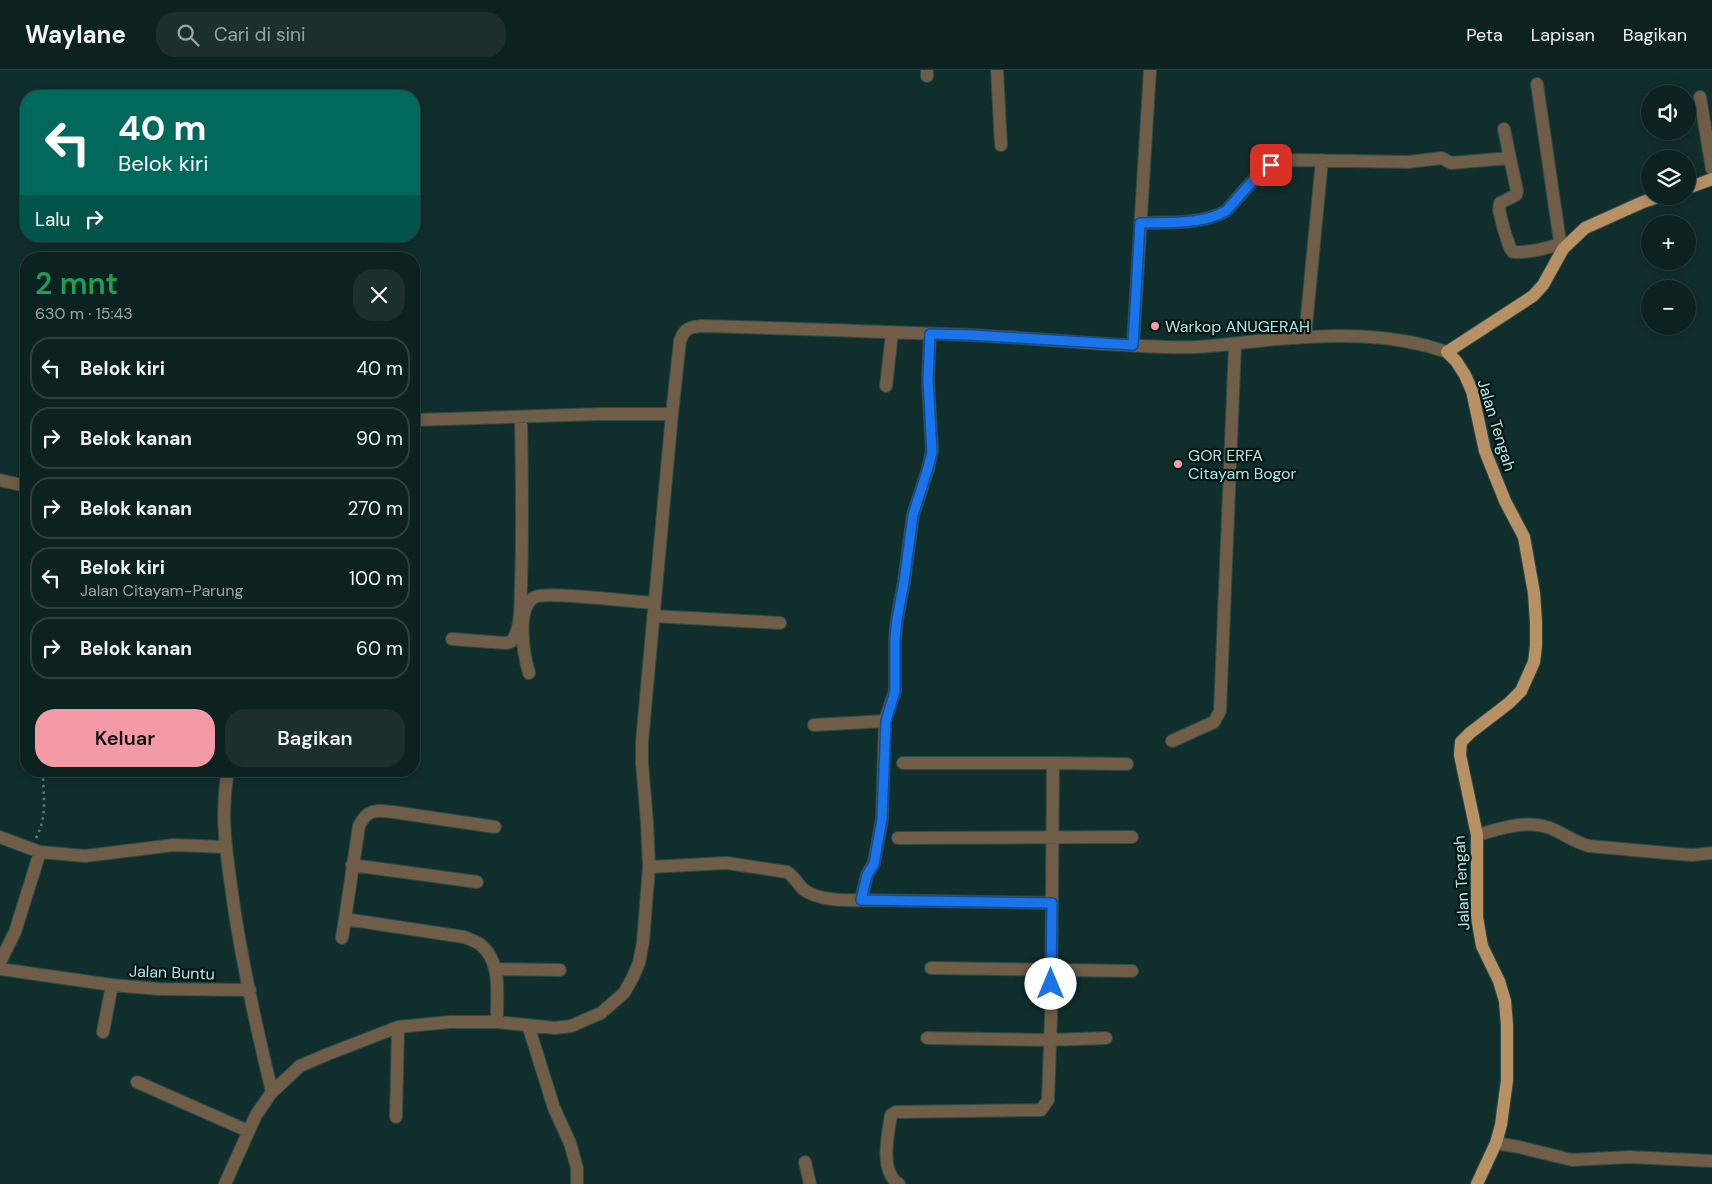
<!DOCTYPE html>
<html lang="id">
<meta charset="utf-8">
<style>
:root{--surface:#0c2221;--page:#1a2f2e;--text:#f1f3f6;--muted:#9aa4a5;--line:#2c3f3f;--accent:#f49aa6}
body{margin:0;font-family:"DM Sans",sans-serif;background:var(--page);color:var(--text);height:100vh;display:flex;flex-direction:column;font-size:19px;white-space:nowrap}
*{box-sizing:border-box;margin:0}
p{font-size:16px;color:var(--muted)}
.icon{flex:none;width:28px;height:28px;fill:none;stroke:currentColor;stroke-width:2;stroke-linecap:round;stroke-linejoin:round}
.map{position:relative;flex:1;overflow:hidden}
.details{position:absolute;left:20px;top:182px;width:400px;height:525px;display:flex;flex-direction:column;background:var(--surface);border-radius:20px;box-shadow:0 2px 12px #0003,0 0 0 1px var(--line)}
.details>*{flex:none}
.hud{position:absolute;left:20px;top:20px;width:400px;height:152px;border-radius:20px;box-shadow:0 2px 12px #0003,0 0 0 1px var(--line);background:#00695c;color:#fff;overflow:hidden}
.buttons{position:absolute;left:1641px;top:15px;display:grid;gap:10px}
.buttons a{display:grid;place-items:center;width:55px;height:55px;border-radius:50%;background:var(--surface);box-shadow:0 2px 12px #0003,0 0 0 1px var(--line);font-size:25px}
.pin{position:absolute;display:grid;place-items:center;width:42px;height:42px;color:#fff;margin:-21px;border-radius:10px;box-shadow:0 2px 8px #0006}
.me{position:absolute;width:55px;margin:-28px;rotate:0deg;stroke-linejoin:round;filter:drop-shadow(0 0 4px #0008)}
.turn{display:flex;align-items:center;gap:18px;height:105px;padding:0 15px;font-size:22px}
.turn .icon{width:65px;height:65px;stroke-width:2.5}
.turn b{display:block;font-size:35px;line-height:42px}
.then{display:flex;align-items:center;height:48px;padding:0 15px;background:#0003;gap:10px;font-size:19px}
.round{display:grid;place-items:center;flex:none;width:52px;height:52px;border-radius:20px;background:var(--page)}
.head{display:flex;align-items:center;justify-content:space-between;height:85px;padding:0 15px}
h1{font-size:30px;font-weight:600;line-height:38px;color:#1e9e55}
.primary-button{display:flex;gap:10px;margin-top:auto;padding:10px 15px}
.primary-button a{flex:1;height:58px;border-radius:20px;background:var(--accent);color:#111;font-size:20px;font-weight:600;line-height:58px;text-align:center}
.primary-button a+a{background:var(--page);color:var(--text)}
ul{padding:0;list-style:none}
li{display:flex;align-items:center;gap:15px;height:62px;margin:0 10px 8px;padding:0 5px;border:2px solid var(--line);border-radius:20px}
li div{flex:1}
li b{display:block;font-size:19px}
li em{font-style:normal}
header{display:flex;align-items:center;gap:30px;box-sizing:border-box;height:70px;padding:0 25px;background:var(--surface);border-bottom:1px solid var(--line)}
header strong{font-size:24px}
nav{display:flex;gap:28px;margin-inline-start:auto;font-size:18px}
.search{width:350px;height:45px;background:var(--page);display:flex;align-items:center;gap:12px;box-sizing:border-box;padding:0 18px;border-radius:20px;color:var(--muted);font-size:19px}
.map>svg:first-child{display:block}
</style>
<header>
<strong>Waylane</strong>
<div class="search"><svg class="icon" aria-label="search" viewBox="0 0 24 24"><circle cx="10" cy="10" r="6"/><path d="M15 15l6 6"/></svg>Cari di sini</div>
<nav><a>Peta</a><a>Lapisan</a><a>Bagikan</a></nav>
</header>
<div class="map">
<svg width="1712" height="1114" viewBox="0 0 1712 1114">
<rect width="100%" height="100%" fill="#102e2c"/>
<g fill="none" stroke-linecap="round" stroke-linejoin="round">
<defs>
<path id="minor" d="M997 0 1001 75
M927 6V0
M1537 14 1559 165 1563 179
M1700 27 1712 99
M1510 88 1517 121 1516 125 1500 133 1499 140 1504 160 1510 178 1513 182C1530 183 1546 178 1561 174
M1140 153C1168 152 1201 155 1226 141L1264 98 1271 95 1295 90 1408 92 1442 88 1451 93 1510 88 1504 59
M1305 267 1322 90
M1133 275 1150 0
M886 316 892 263
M414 350 601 344H672
M0 410 26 416
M653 546 780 553
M452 569 505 573C509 573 512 572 514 568 522 553 520 531 521 515 523 459 522 403 521 347
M529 603C524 586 515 537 535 527 547 521 635 532 654 533
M814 655 885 651
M1172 671 1214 652 1220 641 1235 275
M1053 693 1127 694
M228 701C220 745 226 780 232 823 241 890 256 956 272 1022
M1477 765C1500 759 1526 749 1550 758 1563 763 1574 772 1589 776L1678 784 1693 785 1712 783
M0 767 40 782 85 786 174 775 226 777
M898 768 1132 767
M352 795 477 812
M649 797 727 793 787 802C795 807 797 813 803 819 816 830 845 831 861 830L1052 833
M861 830 867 805 874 793 882 749 885 651 895 621V569L897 549 904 512 913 445 928 399 932 381 928 310 930 264
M345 849 359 756C367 739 376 740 393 742L495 757
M342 868 345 849 464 867C469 869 476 871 481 875 503 893 496 927 497 952
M0 892 15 862 40 782
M931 898 1132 901
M0 899 112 915
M496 899 560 900
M528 955 554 1038 570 1073 577 1098V1114
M103 962 112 915 159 919 250 920
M927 968 1050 970 1106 968
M137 1012 248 1061
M396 1047 398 957
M1496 1073 1519 1077 1572 1090 1630 1087 1712 1091
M805 1092 810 1114
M225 1114 256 1045 272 1022 300 996 328 984 398 957 450 952H497L555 958 571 956 601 943 624 923 632 909 639 893 643 872 649 797 647 752 642 693V672L672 344 680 271C684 259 689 257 701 256 791 258 880 262 970 265 1035 268 1100 275 1166 277 1204 279 1241 272 1279 269 1335 264 1393 263 1447 282
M899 1114C879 1102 888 1064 891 1045L896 1042 1041 1040 1048 1030 1051 946 1053 693H903"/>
<path id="major" d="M1688 118 1712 109
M1477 1114 1496 1073 1501 1055 1507 1010V955L1505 931 1499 911 1482 876 1477 847V765L1460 685 1461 672 1470 663 1509 633 1521 621 1534 592 1536 576V552L1534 523 1524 467 1505 431 1485 381 1472 321 1465 305 1456 291 1447 282 1533 226 1543 215 1563 179 1585 158 1643 132 1661 126"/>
</defs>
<use href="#minor" stroke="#2b4b49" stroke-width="14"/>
<use href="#major" stroke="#2b4b49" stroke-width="14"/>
<path stroke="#597d7a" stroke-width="2.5" stroke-dasharray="2.5 4" stroke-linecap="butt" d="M36 768C48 746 43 725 43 701"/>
<use href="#minor" stroke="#705d48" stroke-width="12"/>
<use href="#major" stroke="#b79164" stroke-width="12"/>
</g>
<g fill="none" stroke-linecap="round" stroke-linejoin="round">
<defs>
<path id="route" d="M1051 914 1052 833 861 830 867 805 874 794 882 749 886 651 895 621V569L897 549 904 512 913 445 928 398 932 382 928 310 930 264 970 265 1133 275 1140 153C1168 152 1201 155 1226 141L1264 98 1271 95"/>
</defs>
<use href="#route" stroke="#114b97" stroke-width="12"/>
<use href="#route" stroke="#1a73e8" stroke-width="9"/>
</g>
<g fill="#f49aa6" stroke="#001614" stroke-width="2">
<circle cx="1155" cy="256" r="5"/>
<circle cx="1178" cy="394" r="5"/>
</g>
<g text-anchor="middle" stroke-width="4.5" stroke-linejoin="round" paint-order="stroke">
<g font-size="16" fill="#b8e3e0" stroke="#001614" text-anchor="start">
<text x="1165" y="262">Warkop ANUGERAH</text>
<text x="1188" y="391">GOR ERFA<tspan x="1188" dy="18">Citayam Bogor</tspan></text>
</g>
<g font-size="16" fill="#b8e3e0" stroke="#001614">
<text transform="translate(1497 355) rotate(73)" y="6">Jalan Tengah</text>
<text transform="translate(1461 813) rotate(-93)" y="6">Jalan Tengah</text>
<text transform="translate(172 902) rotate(2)" y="6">Jalan Buntu</text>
</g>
</g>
</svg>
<div class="buttons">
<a><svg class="icon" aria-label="sound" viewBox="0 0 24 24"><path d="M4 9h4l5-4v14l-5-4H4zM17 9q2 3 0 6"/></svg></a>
<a><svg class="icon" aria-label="layers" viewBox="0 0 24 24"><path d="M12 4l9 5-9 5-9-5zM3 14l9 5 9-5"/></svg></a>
<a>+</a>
<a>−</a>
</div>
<div class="pin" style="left:1271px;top:95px;background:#d93025"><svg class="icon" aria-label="arrive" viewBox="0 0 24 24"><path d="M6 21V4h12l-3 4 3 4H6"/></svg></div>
<svg class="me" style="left:1051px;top:914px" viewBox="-20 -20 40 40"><circle r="19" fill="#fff"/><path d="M0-13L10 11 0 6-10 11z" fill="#1a73e8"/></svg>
<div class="hud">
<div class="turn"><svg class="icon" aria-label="left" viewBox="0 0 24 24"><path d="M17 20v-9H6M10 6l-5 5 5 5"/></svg><div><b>40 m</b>Belok kiri</div></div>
<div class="then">Lalu<svg class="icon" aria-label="right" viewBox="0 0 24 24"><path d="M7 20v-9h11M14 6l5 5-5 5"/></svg></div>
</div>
<section class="details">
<div class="head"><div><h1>2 mnt</h1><p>630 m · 15:43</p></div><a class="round"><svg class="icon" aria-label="close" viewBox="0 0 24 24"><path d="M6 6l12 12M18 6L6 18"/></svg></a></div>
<ul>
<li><svg class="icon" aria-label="left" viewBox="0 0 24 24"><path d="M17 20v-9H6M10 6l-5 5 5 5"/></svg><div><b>Belok kiri</b></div><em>40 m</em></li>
<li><svg class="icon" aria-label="right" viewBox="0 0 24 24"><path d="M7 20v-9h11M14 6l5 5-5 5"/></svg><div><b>Belok kanan</b></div><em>90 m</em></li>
<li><svg class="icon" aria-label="right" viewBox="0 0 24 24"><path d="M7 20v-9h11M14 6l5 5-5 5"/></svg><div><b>Belok kanan</b></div><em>270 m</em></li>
<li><svg class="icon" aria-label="left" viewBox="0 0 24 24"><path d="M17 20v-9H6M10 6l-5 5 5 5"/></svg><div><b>Belok kiri</b><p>Jalan Citayam-Parung</p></div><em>100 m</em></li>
<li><svg class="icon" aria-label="right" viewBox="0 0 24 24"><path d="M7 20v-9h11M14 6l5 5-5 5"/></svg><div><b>Belok kanan</b></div><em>60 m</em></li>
</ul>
<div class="primary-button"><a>Keluar</a><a>Bagikan</a></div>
</section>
</div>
